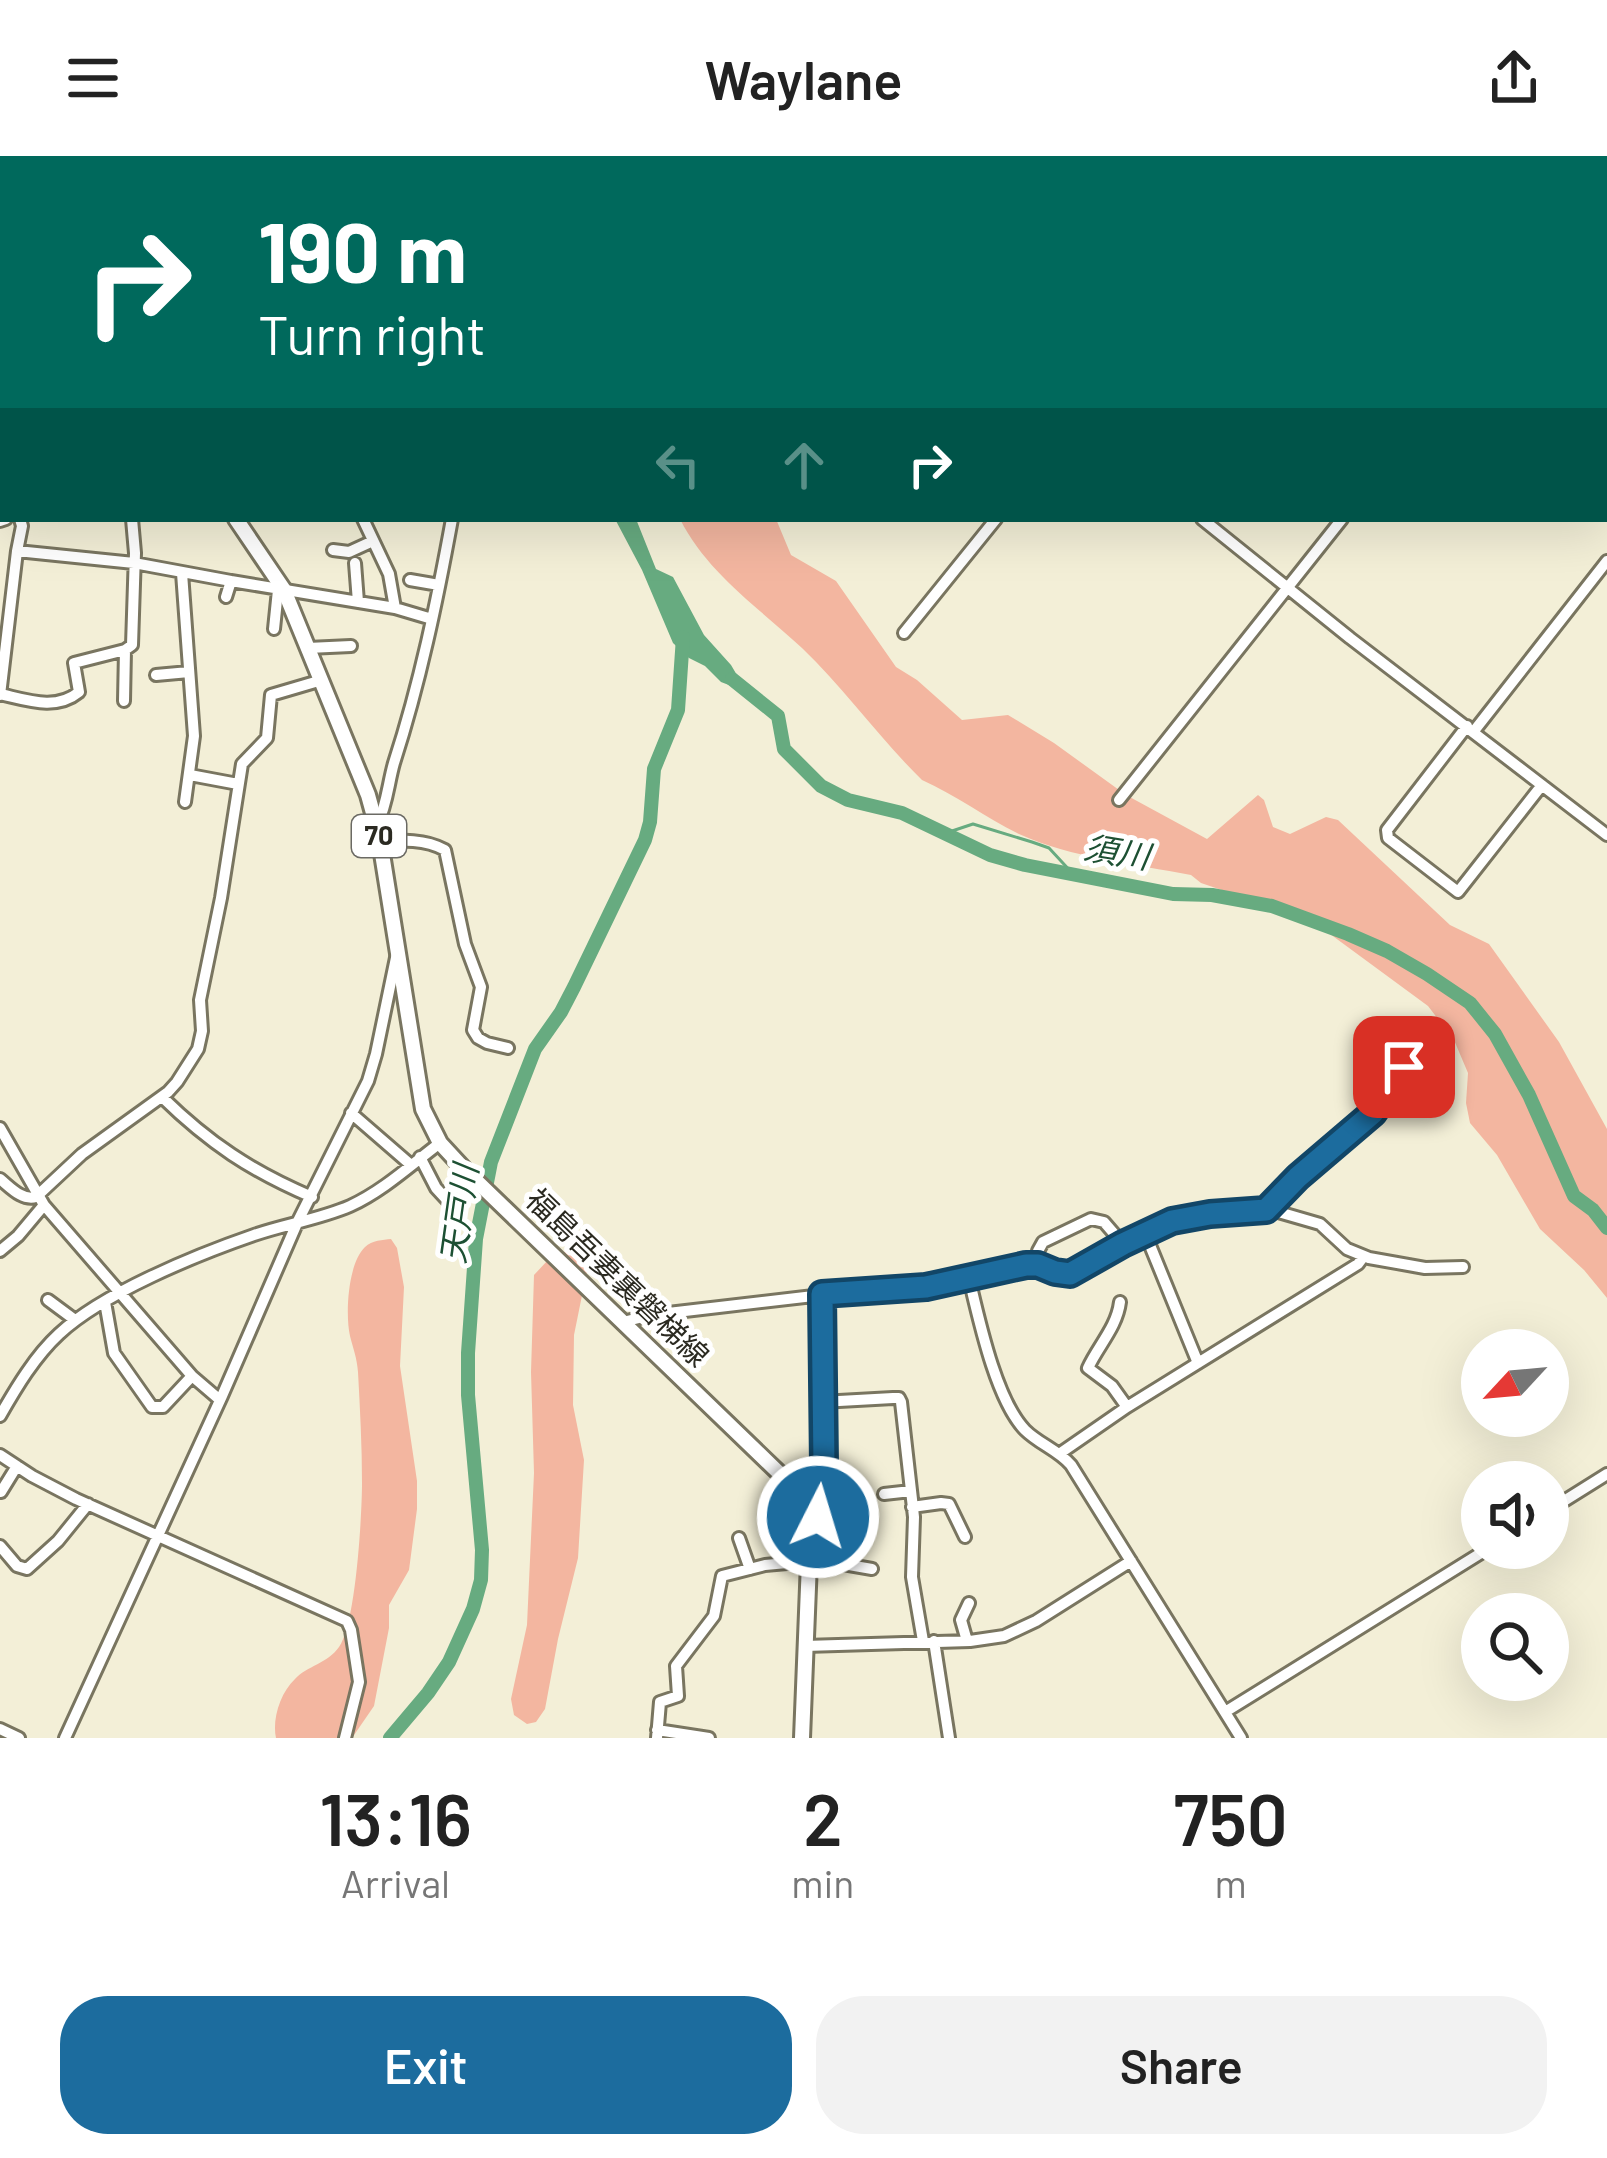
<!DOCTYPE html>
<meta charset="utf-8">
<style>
:root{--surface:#fff;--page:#f2f2f2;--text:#222;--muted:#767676;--accent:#1c6c9e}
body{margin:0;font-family:Barlow,"Noto Sans JP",sans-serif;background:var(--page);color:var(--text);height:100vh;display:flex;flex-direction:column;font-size:45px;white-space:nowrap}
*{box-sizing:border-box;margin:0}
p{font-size:39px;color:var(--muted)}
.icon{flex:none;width:66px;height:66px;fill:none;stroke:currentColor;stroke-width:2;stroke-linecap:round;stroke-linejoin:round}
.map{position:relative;height:1582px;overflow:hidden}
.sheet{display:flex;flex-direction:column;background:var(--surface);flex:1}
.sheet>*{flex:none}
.top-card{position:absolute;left:0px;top:0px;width:1608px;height:366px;box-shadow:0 12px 48px #0002;background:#00695c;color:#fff;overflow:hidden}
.needle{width:78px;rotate:244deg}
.tools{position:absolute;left:1461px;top:1173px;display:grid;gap:24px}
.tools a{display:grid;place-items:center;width:108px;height:108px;border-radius:50%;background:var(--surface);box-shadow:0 12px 48px #0002;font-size:60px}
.pin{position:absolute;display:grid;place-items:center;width:102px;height:102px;color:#fff;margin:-51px;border-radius:24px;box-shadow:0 6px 18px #0006}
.me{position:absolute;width:132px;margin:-66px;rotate:5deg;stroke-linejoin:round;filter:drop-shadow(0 0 9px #0008)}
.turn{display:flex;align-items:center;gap:42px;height:252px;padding:0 60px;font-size:54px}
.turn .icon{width:156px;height:156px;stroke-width:2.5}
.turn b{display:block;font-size:84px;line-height:102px}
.lanes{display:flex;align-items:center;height:114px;padding:0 60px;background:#0003;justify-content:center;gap:60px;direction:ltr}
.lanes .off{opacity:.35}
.eta{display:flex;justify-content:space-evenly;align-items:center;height:204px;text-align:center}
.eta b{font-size:72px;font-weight:600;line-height:84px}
.cta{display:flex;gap:24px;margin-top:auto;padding:24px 60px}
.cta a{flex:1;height:138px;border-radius:48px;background:var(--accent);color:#fff;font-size:48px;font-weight:600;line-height:138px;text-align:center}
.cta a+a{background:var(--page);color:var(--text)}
header{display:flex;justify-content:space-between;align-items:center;height:156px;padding:0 60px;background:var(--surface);font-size:54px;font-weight:600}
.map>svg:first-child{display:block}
</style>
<header><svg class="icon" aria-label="menu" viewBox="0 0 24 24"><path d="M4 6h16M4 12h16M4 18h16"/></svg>Waylane<svg class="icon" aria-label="share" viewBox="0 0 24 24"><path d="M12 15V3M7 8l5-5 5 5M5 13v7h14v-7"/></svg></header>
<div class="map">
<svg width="1607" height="1582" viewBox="0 0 1607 1582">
<rect width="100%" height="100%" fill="#f3efd7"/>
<path fill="#f3b6a0" d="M680 363H776L791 399 836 425 896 511 917 524 962 564 1008 559 1054 587 1126 639 1207 683 1258 639 1264 644 1273 671 1290 678 1326 661 1338 664 1450 769 1489 788 1559 886 1607 973V1142L1584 1114 1540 1073 1497 999 1470 967 1466 947 1468 917 1454 884 1428 850 1311 764 1201 727 1191 719C1134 708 1072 702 1019 678 986 662 956 639 922 624 879 582 845 533 802 492 759 452 707 417 680 363Z
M391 1083 397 1092 404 1131 400 1210 417 1325V1353L409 1414 389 1449V1472L374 1550 352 1582H276C272 1564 280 1537 295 1523 307 1510 328 1507 339 1491 356 1468 362 1358 362 1327 362 1290 360 1253 358 1216 357 1202 353 1192 350 1180 345 1158 348 1107 365 1091 372 1084 383 1084 391 1083Z
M579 1089 591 1095 574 1179 573 1249 584 1304 578 1402 558 1483 545 1553 536 1566 527 1568 514 1559 511 1543 527 1469 534 1317 531 1216 534 1119 548 1104Z"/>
<path fill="#67ab80" d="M615 363H636L656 413 673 421 704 479 731 509 747 536 721 526 705 510 689 502 673 487 642 414Z"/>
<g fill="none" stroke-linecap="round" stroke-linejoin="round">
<path stroke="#67ab80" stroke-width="3" d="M946 677 973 668 1032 686 1049 692 1074 719"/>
<path stroke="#67ab80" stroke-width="14" d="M732 523 778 560 784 593 821 630 848 644 902 657 990 699 1025 709 1173 738 1212 739 1272 750 1348 778 1387 795 1427 818 1470 847 1495 878 1529 939 1574 1040 1593 1054 1607 1072
M390 1582 428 1537 449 1506 473 1453 481 1424 482 1394 468 1239V1197L476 1083 491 1006 535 893 561 856 574 831 645 684 650 666 654 613 678 554 683 481"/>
<defs>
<path id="minor" d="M170 0 171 3
M209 0 210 3
M263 0 264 3
M321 0 343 3
M968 0 972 3
M1182 0 1186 3
M1399 0 1403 3
M515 3 516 0
M866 3 870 0
M1281 3 1283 0
M1510 3 1512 0
M0 52 3 50
M0 91 3 97
M1605 163 1607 164
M0 263 3 262
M1605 316 1607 318
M20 363 22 370 17 395 134 407 231 425 226 441
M363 363 389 418 395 452
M1202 363 1350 482 1607 679
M0 365 6 363
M333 394 349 396 373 385
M355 407 358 446
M182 417 194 580 185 646
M410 424 439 429
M231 425 395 452 432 463
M274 473 278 434
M904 477 996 363
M308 492 351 490
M156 519 189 516
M0 538C27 544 56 555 79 536L74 507 125 494 132 489 135 397 132 363
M0 539 17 395
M124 545 125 494
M1467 570 1387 674 1388 682 1458 736 1542 629
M1474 575 1607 405
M190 619 238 628
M1119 644 1342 363
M377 669C387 649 388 628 394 607 420 527 437 445 452 363
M381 689C400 682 427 684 445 694L465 788 481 831 473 874 478 882 487 887 508 892
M162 941C209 987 251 1015 312 1041
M351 957 411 1009
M0 972 44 1049 192 1220 220 1244
M420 1001 436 1032 448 1045
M0 1023C10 1031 22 1045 36 1041L82 998 168 936 177 926 198 893 202 875 200 844 221 742 242 608 267 582 271 539 322 524
M1268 1053 1320 1068 1347 1093 1369 1102 1425 1112 1463 1111
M1145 1077 1198 1207
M0 1095 18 1080 44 1049
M1038 1109V1095L1043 1086 1091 1063 1104 1066 1123 1088
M969 1122C979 1164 996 1244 1025 1274 1039 1288 1058 1294 1071 1309L1241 1582
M48 1144 75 1164
M105 1146 114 1197 152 1251H163L192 1220
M1120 1146C1117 1171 1098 1190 1088 1212L1112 1230 1127 1251
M623 1166 651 1159 822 1139 926 1131 1026 1109H1038L1070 1117C1102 1105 1130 1082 1163 1069 1195 1055 1232 1057 1266 1054L1298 1021 1373 957 1398 919 1420 895
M821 1246 893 1242H899L901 1246 914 1361 912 1421 923 1485
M0 1260C16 1232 35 1200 59 1178 103 1137 196 1099 254 1079 286 1068 320 1063 350 1050 383 1035 412 1008 440 987
M1059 1298 1127 1251 1358 1108 1364 1100
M0 1299 32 1320 76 1343 347 1465 351 1474 359 1526 345 1582
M1 1336 17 1310
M884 1338 911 1335
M912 1351 941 1347 949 1348 965 1381
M1548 1355 1607 1318
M809 1375 817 1368 824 1310 822 1139
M739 1382 750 1413
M0 1390 17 1410 27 1413 58 1385 88 1348
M934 1485 949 1582
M967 1485 961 1464 969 1447
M805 1490 970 1485 1004 1480 1036 1465 1131 1405
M1225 1556 1489 1392
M0 1573 19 1582
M657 1574 709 1582
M65 1582 222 1240 298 1065 368 925 376 898 397 797
M657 1582 660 1546 678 1540 676 1510 714 1460 722 1420 765 1409 820 1404 872 1413"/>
<path id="major" d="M95 0 96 3
M236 363 284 434 368 639 379 679 423 953 440 987 464 1013 778 1316C797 1337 805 1354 810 1381L802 1582"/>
</defs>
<use href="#minor" stroke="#797560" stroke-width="16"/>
<use href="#major" stroke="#797560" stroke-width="20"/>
<use href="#minor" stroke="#fff" stroke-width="10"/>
<use href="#major" stroke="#fff" stroke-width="14"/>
</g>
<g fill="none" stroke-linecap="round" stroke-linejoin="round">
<defs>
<path id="route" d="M818 1361 824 1310 822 1138 926 1131 1026 1109H1038L1055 1116 1070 1118 1123 1088 1172 1065 1210 1058 1266 1054 1298 1021 1373 957 1404 911"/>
</defs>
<use href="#route" stroke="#124667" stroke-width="30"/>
<use href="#route" stroke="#1c6c9e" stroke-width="21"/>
</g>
<g text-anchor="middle" stroke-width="10" stroke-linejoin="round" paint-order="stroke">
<rect fill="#fff" stroke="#6b6a64" stroke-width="3" x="352" y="659" width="54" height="42" rx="9"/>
<g font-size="27" font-weight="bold" fill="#2b2a21">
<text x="379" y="689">70</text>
</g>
<g font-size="30" fill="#2b2a21" stroke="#fff">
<text transform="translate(617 1122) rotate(44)" y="10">福島吾妻裏磐梯線</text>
</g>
<g font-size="33" font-style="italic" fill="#1d5033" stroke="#fff">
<text transform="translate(1117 696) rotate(9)" y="12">須川</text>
<text transform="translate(459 1058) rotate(-82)" y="12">天戸川</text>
</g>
</g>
</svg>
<div class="tools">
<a><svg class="needle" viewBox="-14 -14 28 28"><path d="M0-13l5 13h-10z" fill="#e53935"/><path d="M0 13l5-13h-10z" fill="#767676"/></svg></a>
<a><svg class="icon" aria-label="sound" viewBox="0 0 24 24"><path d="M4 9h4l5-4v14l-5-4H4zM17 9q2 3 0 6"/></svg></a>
<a><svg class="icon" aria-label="search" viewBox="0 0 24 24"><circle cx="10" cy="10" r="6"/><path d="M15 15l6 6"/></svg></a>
</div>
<div class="pin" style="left:1404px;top:911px;background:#d93025"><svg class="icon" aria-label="arrive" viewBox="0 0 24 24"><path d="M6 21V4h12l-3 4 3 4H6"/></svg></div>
<svg class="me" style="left:818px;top:1361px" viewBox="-20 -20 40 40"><circle r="17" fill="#1c6c9e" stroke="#fff" stroke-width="3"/><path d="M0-11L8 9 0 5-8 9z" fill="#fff"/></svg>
<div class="top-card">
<div class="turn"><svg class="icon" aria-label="right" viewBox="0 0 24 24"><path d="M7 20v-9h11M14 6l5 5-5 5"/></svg><div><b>190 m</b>Turn right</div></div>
<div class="lanes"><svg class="icon off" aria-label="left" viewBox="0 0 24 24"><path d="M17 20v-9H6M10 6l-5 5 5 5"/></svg><svg class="icon off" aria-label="ahead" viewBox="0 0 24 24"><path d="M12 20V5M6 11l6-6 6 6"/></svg><svg class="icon" aria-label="right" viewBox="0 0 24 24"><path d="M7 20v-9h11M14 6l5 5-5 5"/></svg></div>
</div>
</div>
<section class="sheet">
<div class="eta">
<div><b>13:16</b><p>Arrival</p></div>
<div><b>2</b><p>min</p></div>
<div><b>750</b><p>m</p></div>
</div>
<div class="cta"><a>Exit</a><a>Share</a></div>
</section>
